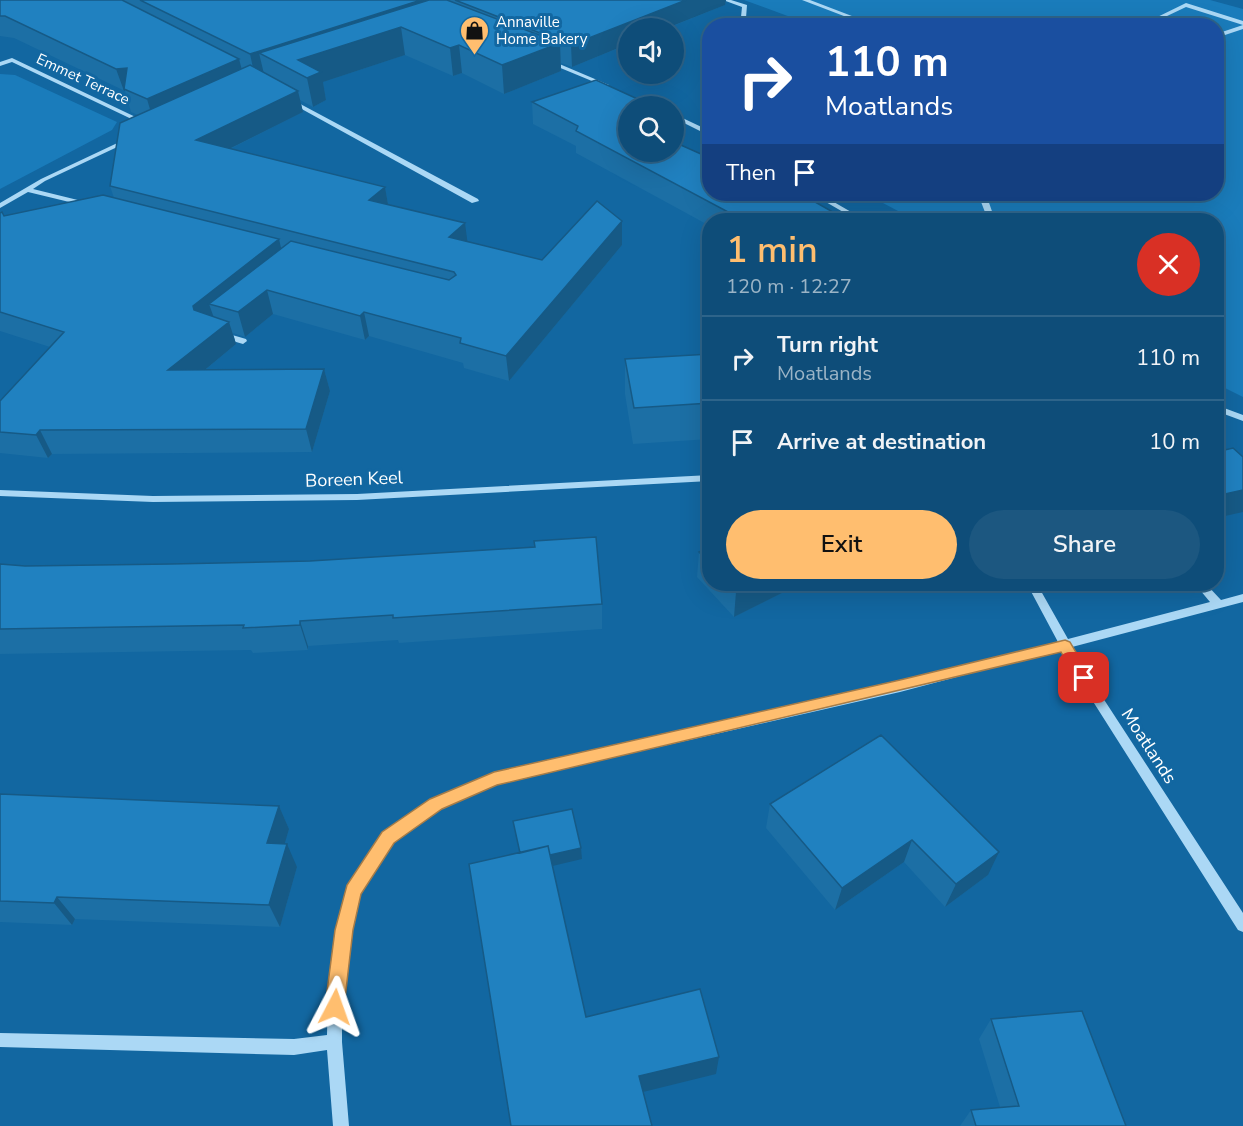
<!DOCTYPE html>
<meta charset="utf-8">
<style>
:root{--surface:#0e4d79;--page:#1c5780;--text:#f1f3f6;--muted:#9bb4c6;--line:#2e648a;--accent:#ffbe6f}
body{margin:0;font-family:"Nunito Sans",sans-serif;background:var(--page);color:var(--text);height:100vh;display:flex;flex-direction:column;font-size:22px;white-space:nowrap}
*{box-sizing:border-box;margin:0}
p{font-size:20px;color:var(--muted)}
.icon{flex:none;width:33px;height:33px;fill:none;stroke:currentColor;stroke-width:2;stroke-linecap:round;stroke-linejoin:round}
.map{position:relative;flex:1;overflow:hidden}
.panel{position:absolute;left:702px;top:213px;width:522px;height:378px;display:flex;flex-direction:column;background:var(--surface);border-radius:24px;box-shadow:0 6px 24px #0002,0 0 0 2px var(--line)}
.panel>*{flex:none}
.top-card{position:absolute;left:702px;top:18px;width:522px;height:183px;border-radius:24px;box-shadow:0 6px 24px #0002,0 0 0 2px var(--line);background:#1a4fa0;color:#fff;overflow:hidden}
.tools{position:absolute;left:618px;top:18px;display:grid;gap:12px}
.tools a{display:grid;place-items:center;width:66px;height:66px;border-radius:50%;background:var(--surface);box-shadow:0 6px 24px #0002,0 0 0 2px var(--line);font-size:30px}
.pin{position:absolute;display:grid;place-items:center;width:51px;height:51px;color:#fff;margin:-26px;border-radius:12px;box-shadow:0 3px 9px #0006}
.me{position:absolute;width:66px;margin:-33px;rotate:4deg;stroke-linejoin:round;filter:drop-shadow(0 0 4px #0008)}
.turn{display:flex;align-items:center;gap:21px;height:126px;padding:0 24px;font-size:27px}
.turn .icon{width:78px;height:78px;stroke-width:2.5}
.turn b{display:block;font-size:42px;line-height:51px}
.then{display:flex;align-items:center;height:57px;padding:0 24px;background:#0003;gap:12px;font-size:22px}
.round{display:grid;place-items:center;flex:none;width:63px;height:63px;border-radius:32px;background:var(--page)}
.head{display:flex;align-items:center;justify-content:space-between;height:102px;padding:0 24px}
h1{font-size:36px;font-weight:600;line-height:45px;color:var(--accent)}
.primary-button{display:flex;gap:12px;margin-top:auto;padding:12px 24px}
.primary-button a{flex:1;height:69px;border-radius:36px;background:var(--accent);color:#111;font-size:24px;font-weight:600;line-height:69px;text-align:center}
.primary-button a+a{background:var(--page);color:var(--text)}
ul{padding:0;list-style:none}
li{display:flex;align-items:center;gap:18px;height:84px;padding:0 24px;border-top:2px solid var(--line)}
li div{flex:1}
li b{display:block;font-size:22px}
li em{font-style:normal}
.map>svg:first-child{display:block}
</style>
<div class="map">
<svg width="1243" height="1126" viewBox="0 0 1243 1126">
<rect width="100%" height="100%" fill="#1267a1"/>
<path fill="#1a7cbb" d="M744 0H1210L1243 9V397L1217 384 1216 220H915L866 194H1216V26L812 25Z
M0 74 15 75 117 122 112 130 0 189Z"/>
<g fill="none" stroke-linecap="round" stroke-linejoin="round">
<path fill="#abd8f5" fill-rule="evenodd" d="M723 0H731L747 5 746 18 741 17 742 7Z
M802 0H810L878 26H870Z
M1186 3 1243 21V25L1186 7 1146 26H1139Z
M1243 25V29L1216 38V34Z
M12 58 146 122 147 123 142 124 12 62 0 66V62Z
M546 60H550L609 85 604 86 546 62Z
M291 99 478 199 479 201 472 203 289 102 288 101Z
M674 114 710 131V136L674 118Z
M128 138 131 140 130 141 45 181 33 189 90 203V207L28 192 0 208V203L41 179Z
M812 194H820L865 220H857Z
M978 194H986L995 220H988Z
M222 332 246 339 247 341 243 344 219 337V333Z
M1216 405 1243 415V421L1216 411Z
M710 475V481L357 500 153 502 0 496V490L153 496 357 494Z
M1027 584H1037L1068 639 1210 602 1195 584H1206L1221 600 1243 594V602L1072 647 1088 675 1243 913V932L1238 930 1080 681 1062 649 900 692 496 784 441 808 393 841 359 893 342 989V1042L349 1126H333L327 1050 294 1055 0 1047V1033L294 1039 327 1035 328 989 348 887 383 833 431 800 494 774 900 682 1058 642Z"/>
</g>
<path fill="#1c6fa5" d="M0 0H726L725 5 572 67 561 63V71L504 94 462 73 453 76 405 55 323 82 326 100 313 107 300 100 303 112 230 149 385 187 388 204 467 242 542 260 622 221V245L509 381 464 368 463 363 369 336 365 340 273 314 245 337 233 333 236 344 205 370 324 369 330 391 312 452 52 454 48 458 0 453V401L50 347 0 331V213L4 216 114 198 110 186 138 115 131 112 125 91 14 38 0 36Z
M532 102 628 152 847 220H710V226L576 153V146L533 124Z
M710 354V439L633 444 625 394V359Z
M710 547V584H789L788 590 734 617 697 577 699 552Z
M0 564 602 604V629L399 643 398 640 308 646V650L253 653 251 650 0 654Z
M881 735 988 875 945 907 904 862 835 910 766 828 770 804Z
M0 794 279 806 289 829 284 844 297 867 280 927 75 919 72 925 0 922Z
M991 1019 1126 1126H960L971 1110 1000 1107 979 1039Z"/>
<path fill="#165a86" d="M421 0H428L401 27 405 55 323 82 326 100 313 107 307 78 259 53 264 74 255 77 250 54Z
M686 0H726L725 5 667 28H628V44L572 67 571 45Z
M560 43 561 71 504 94 502 65Z
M459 45 462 73 453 76 450 48Z
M239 59 245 81 154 123 147 99Z
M127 68 124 89 125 91H124L116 69Z
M298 91 303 112 203 162 196 140Z
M385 187 389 210 369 200Z
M622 221V245L509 381 506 356Z
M465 223 468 246 449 237Z
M279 239 284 261 209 304 214 318 194 310 193 306Z
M267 290 273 314 245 337 238 312Z
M364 312 369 336 365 340 360 316Z
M229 322 236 344 177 393 168 370Z
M324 369 330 391 312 452 306 429Z
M40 430 52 454 48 458 36 435Z
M1243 490V512L1216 518V496Z
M754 584H789L788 590 734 617 736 592Z
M300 621 308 646V650L300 625Z
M279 806 289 829 278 866 267 843Z
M912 840 904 862 835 910 842 888Z
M287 844 297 867 280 927 269 905Z
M581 848 582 859 523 873 521 861Z
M999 852 988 875 945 907 956 884Z
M57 897 75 919 72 925 54 903Z
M719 1057 716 1074 639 1093V1076Z"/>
<path fill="#2081c0" stroke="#165a86" stroke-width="1.5" d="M0 0H122L239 59 147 99 124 89 127 68 116 69 5 16H0Z
M140 0H421L250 54Z
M429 0H447L560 43 502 65 459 45 450 48 401 27 298 60 321 72 307 78 259 53Z
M455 0H686L571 45Z
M1125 22 1138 26H1116Z
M250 65 298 91 196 140 385 187 369 200 465 223 449 237 542 260 597 201 622 221 506 356 460 343 461 338 364 312 360 316 267 290 238 312 209 304 291 241 449 280 456 275 454 272 110 186 120 123Z
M596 80 653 106H628V152H674V142L710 158V194H801L847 220H743L576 131 578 126 532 102Z
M103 195 279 239 193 306 194 310 229 322 168 370 324 369 306 429 40 430 36 435 0 432V401L64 332 0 312V213L2 212 4 216Z
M710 354V403L634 408 625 359Z
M1233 448 1243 457V490L1216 496V452Z
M596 537 602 604 393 618V615L300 621V625L243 628 244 625 0 629V564L25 566 171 564 310 561 535 547 534 541Z
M710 547V563L699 552Z
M728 584H754L736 592Z
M881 735 999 852 956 884 912 840 842 888 770 804Z
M0 794 279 806 267 843 287 844 269 905 57 897 54 903 0 901Z
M572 809 581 848 550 855 548 846 520 853 513 821Z
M548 846 586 1017 700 989 719 1057 639 1076 652 1126H511L469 864Z
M1082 1011 1126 1126H976L971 1110 1019 1106 991 1019Z"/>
<path fill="#ffbe6f" stroke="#a67c48" stroke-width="1.5" d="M1065 640 1070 642 1089 674 1091 678 1089 682H1078L1061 652 497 785 442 809 394 843 361 894 353 930 344 1007 342 1014 335 1016 328 1014 325 1007 335 930 347 885 382 832 430 799 494 772 900 680Z"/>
<defs>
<symbol id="shop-pin" viewBox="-11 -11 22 30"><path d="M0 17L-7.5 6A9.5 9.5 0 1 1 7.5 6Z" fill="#ffbe6f" stroke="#1267a1"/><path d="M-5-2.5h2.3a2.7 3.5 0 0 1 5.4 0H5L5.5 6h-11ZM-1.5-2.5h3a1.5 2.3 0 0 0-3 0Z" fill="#111"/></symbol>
</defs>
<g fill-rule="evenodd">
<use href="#shop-pin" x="458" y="14" width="33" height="45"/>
</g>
<g text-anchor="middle" stroke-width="6" stroke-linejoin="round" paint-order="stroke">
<g font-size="15" fill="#fff" stroke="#1267a1" text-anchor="start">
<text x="496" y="27">Annaville<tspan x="496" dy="17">Home Bakery</tspan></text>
</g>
<g font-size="15" fill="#fff" stroke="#1267a1">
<text transform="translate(83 79) rotate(25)" y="5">Emmet Terrace</text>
</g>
<g font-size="18" fill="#fff" stroke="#1267a1">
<text transform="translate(354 479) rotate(-2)" y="6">Boreen Keel</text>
<text transform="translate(1149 746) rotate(57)" y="6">Moatlands</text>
</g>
</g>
</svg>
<div class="tools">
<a><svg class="icon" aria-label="sound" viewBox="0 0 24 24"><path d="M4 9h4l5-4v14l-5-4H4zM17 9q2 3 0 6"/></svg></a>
<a><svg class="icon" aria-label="search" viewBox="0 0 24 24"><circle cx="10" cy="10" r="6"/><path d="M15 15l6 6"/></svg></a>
</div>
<div class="pin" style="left:1084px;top:678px;background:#d93025"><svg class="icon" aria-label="arrive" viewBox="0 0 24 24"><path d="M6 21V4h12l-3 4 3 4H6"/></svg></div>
<svg class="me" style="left:335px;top:1007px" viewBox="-20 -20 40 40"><path d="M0-17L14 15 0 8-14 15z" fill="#ffbe6f" stroke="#fff" stroke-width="4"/></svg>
<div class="top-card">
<div class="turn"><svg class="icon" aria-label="right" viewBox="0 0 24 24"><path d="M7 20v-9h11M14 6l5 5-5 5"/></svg><div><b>110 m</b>Moatlands</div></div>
<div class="then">Then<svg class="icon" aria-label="arrive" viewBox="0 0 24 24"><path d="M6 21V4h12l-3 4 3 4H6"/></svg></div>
</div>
<section class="panel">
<div class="head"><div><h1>1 min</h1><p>120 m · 12:27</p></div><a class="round" style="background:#d93025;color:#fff"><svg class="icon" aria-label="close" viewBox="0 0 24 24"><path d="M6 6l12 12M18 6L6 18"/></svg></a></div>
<ul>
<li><svg class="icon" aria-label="right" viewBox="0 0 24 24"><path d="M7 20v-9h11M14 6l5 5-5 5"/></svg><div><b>Turn right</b><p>Moatlands</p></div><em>110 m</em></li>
<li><svg class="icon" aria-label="arrive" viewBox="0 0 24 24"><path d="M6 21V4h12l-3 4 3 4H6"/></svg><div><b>Arrive at destination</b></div><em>10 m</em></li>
</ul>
<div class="primary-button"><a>Exit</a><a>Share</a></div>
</section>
</div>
